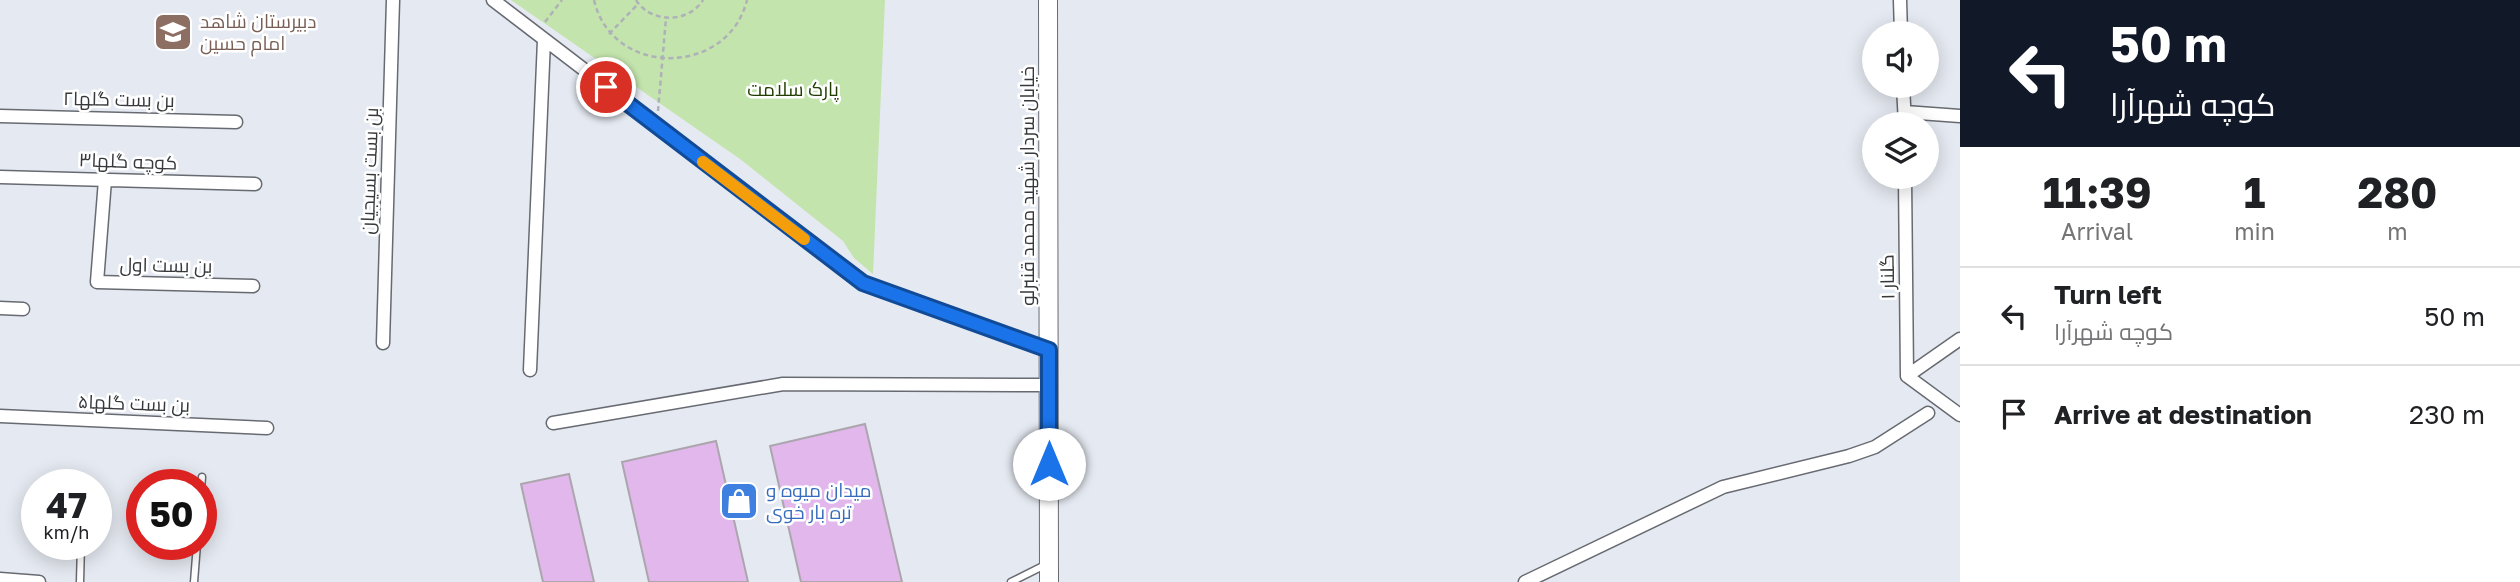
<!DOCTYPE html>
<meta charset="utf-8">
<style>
:root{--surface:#fff;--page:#f2f2f2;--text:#202124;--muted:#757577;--line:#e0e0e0}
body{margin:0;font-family:"Golos Text",Cairo,sans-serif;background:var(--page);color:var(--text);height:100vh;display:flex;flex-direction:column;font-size:26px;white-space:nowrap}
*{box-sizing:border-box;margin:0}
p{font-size:23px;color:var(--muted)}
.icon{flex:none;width:38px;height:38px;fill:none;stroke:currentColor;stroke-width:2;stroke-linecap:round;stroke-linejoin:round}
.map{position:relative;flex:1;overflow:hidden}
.sheet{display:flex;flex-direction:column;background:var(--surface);width:560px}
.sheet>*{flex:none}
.banner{background:#111827;color:#fff;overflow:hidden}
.controls{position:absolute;left:1862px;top:21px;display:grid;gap:14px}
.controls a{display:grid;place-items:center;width:77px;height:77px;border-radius:50%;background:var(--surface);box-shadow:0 4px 18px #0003;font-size:35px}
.speed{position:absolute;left:21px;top:469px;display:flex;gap:14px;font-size:35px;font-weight:700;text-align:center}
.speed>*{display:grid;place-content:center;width:91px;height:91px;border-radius:50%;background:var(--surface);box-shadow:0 4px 18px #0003;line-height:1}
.speed small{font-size:18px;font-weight:400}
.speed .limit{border:10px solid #d22;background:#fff;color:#111}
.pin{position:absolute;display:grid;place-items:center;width:60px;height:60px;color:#fff;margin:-30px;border:4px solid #fff;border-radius:50%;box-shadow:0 2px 7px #0007}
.me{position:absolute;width:77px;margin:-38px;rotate:0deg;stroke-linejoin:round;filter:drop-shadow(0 0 5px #0008)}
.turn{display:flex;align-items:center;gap:24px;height:147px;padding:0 35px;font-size:32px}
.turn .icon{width:91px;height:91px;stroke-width:2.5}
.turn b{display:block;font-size:49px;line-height:60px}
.eta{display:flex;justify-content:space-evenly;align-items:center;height:119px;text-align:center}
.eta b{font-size:42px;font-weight:700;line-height:49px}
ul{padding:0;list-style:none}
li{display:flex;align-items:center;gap:21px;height:98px;padding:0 35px;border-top:2px solid var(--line)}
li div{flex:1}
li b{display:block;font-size:26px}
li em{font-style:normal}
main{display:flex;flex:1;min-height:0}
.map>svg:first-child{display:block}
</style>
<main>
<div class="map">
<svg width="1960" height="582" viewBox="0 0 1960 582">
<rect width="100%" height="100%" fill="#e5e9f1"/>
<path fill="#c4e4ad" d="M511 0H885L873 274 854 258 843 241 740 159Z"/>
<path fill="#e2b7ec" stroke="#aba6ad" stroke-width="2" d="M865 424 902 582H801L770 446Z
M716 441 748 582H649L622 462Z
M569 474 594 582H543L521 484Z"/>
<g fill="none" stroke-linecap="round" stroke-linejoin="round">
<defs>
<path id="service" d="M83 485V479
M201 490 202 477
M80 582 81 544
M194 582 197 544
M1011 582 1047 564"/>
<path id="minor" d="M493 0 863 283 1049 350
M1900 0 1901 33
M1903 86 1905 124
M1905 112 1960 116
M0 116 236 122
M0 177 255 184
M1905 177 1907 376
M105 180 97 282 253 286
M0 308 23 309
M383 343 393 0
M530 370 544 40
M1907 376 1960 415
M1907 376 1960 339
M0 416 267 428
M553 423 783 384 1049 385
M0 579 39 582
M1525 582 1723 487 1849 456 1875 447 1928 413"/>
<path id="secondary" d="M1048 0 1049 582"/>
</defs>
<use href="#service" stroke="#676a71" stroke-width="9"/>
<use href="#minor" stroke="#676a71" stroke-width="15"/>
<use href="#secondary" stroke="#676a71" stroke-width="20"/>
<path stroke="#aeb1b8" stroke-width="2.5" stroke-dasharray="5 3.5" stroke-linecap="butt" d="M594 0C612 78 728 77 747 0
M636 0C651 24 689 23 703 0
M545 22 562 0
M609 34 638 4
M658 111 666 18"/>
<use href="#service" stroke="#fff" stroke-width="6"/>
<use href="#minor" stroke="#fff" stroke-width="12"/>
<use href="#secondary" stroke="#fff" stroke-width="18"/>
</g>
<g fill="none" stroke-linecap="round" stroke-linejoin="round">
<defs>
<path id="route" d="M606 87 863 283 1049 350V464"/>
</defs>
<use href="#route" stroke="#114b97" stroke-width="18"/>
<use href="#route" stroke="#1a73e8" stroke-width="12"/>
<path stroke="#f59e0b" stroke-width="12" d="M703 162 804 239"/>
</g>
<defs>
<symbol id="school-square" viewBox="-11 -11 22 22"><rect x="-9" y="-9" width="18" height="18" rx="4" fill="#8d6e63" stroke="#fff"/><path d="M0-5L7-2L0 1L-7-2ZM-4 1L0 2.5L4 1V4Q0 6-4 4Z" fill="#fff"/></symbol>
<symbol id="shop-square" viewBox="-11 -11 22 22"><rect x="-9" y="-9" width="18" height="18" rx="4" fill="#3f7fe0" stroke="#fff"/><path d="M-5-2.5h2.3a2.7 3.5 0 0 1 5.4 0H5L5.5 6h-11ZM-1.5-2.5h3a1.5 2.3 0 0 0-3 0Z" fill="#fff"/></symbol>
</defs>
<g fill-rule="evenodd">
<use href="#school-square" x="151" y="10" width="44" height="44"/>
<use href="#shop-square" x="717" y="479" width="44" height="44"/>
</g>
<g text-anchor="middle" stroke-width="5" stroke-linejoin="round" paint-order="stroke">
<g font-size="19" fill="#785e54" stroke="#fff" text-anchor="start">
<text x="200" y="28">دبیرستان شاهد<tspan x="200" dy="22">امام حسین</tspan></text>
</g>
<g font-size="19" fill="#213d00" stroke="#fff">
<text x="793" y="96">پارک سلامت</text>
</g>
<g font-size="19" fill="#36383b" stroke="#fff">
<text transform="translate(119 99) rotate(1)" y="7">بن بست گلها۲</text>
<text transform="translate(128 161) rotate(2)" y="7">کوچه گلها۳</text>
<text transform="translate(369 171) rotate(-88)" y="7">بن بست بسیجیان</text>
<text transform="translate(1027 186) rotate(-90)" y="7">خیابان سردار شهید محمد قنبرلو</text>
<text transform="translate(166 265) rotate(1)" y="7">بن بست اول</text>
<text transform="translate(1887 277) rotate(-91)" y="7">۱ گلنار</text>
<text transform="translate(134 403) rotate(2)" y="7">بن بست گلها۵</text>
</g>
<g font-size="19" fill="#366cbe" stroke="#fff" text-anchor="start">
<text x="766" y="497">میدان میوه و<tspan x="766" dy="22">تره بار خوی</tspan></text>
</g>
</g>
</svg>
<div class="controls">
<a><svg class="icon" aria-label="sound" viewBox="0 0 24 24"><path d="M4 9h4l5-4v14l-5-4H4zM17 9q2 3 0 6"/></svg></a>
<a><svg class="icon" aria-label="layers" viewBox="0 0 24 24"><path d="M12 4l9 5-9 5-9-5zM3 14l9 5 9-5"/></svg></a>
</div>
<div class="speed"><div>47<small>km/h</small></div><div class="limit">50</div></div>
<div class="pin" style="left:606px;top:87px;background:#d93025"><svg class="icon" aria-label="arrive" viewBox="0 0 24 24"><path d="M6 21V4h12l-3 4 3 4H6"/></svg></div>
<svg class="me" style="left:1049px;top:464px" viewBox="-20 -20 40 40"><circle r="19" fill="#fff"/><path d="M0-13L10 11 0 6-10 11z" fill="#1a73e8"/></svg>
</div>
<section class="sheet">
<div class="banner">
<div class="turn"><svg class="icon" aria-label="left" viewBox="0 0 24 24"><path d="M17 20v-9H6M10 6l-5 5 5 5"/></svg><div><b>50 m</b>کوچه شهرآرا</div></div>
</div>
<div class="eta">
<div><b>11:39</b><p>Arrival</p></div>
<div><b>1</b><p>min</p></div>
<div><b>280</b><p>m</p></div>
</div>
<ul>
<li><svg class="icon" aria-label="left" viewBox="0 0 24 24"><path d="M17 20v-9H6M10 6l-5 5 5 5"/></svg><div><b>Turn left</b><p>کوچه شهرآرا</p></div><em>50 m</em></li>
<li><svg class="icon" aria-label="arrive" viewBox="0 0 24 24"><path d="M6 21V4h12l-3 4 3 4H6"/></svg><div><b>Arrive at destination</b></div><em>230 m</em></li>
</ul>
</section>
</main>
